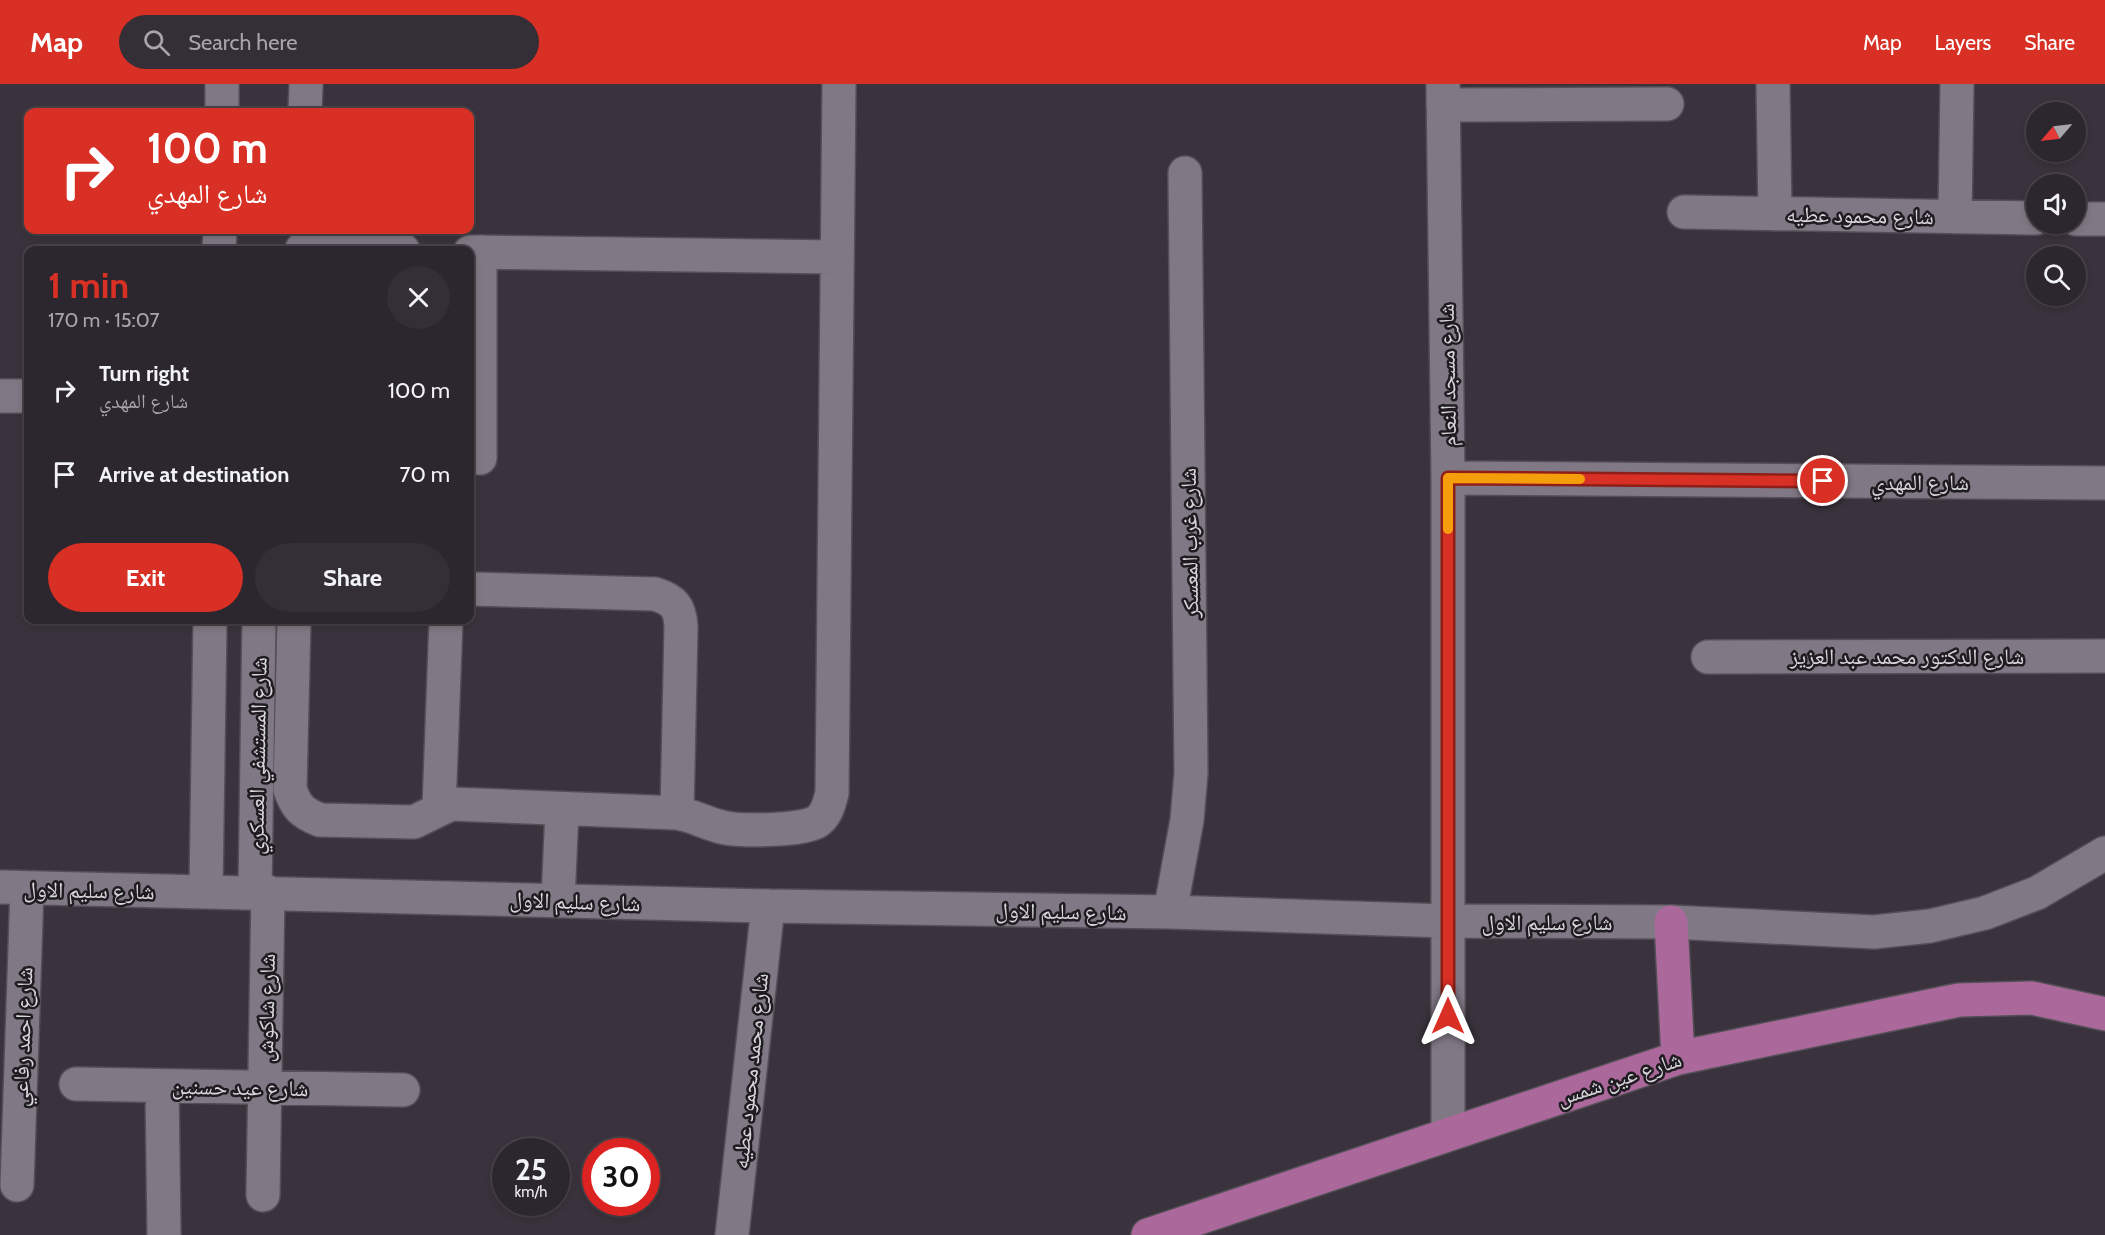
<!DOCTYPE html>
<meta charset="utf-8">
<style>
:root{--surface:#2c262e;--page:#342e36;--text:#f1f3f6;--muted:#a6a5aa;--line:#48434a;--accent:#d93025}
body{margin:0;font-family:Cabin,"Noto Naskh Arabic",sans-serif;background:var(--page);color:var(--text);height:100vh;display:flex;flex-direction:column;font-size:22px;white-space:nowrap}
*{box-sizing:border-box;margin:0}
p{font-size:20px;color:var(--muted)}
.icon{flex:none;width:33px;height:33px;fill:none;stroke:currentColor;stroke-width:2;stroke-linecap:round;stroke-linejoin:round}
.map{position:relative;flex:1;overflow:hidden}
.side{position:absolute;left:24px;top:162px;width:450px;height:378px;display:flex;flex-direction:column;background:var(--surface);border-radius:12px;box-shadow:0 3px 9px #0003,0 0 0 2px var(--line)}
.side>*{flex:none}
.hud{position:absolute;left:24px;top:24px;width:450px;height:126px;border-radius:12px;box-shadow:0 3px 9px #0003,0 0 0 2px var(--line);background:#d93025;color:#fff;overflow:hidden}
.needle{width:39px;rotate:242deg}
.fabs{position:absolute;left:2026px;top:18px;display:grid;gap:12px}
.fabs a{display:grid;place-items:center;width:60px;height:60px;border-radius:50%;background:var(--surface);box-shadow:0 3px 9px #0003,0 0 0 2px var(--line);font-size:30px}
.speed{position:absolute;left:492px;top:1054px;display:flex;gap:12px;font-size:30px;font-weight:700;text-align:center}
.speed>*{display:grid;place-content:center;width:78px;height:78px;border-radius:50%;background:var(--surface);box-shadow:0 3px 9px #0003,0 0 0 2px var(--line);line-height:1}
.speed small{font-size:15px;font-weight:400}
.speed .limit{border:9px solid #d22;background:#fff;color:#111}
.pin{position:absolute;display:grid;place-items:center;width:51px;height:51px;color:#fff;margin:-26px;border:3px solid #fff;border-radius:50%;box-shadow:0 2px 6px #0007}
.me{position:absolute;width:66px;margin:-33px;rotate:0deg;stroke-linejoin:round;filter:drop-shadow(0 0 4px #0008)}
.turn{display:flex;align-items:center;gap:21px;height:126px;padding:0 24px;font-size:27px}
.turn .icon{width:78px;height:78px;stroke-width:2.5}
.turn b{display:block;font-size:42px;line-height:51px}
.round{display:grid;place-items:center;flex:none;width:63px;height:63px;border-radius:32px;background:var(--page)}
.headline{display:flex;align-items:center;justify-content:space-between;height:102px;padding:0 24px}
h1{font-size:36px;font-weight:800;line-height:45px;color:var(--accent)}
.primary-button{display:flex;gap:12px;margin-top:auto;padding:12px 24px}
.primary-button a{flex:1;height:69px;border-radius:36px;background:var(--accent);color:#fff;font-size:24px;font-weight:800;line-height:69px;text-align:center}
.primary-button a+a{background:var(--page);color:var(--text)}
ul{padding:0;list-style:none}
li{display:flex;align-items:center;gap:18px;height:84px;padding:0 24px}
li div{flex:1}
li b{display:block;font-size:22px}
li em{font-style:normal}
header{display:flex;align-items:center;gap:36px;box-sizing:border-box;height:84px;padding:0 30px;background:var(--accent);color:#fff}
header strong{font-size:28px}
nav{display:flex;gap:33px;margin-inline-start:auto;font-size:21px}
.search{width:420px;height:54px;background:var(--page);display:flex;align-items:center;gap:15px;box-sizing:border-box;padding:0 21px;border-radius:33px;color:var(--muted);font-size:22px}
.map>svg:first-child{display:block}
</style>
<header>
<strong>Map</strong>
<div class="search"><svg class="icon" aria-label="search" viewBox="0 0 24 24"><circle cx="10" cy="10" r="6"/><path d="M15 15l6 6"/></svg>Search here</div>
<nav><a>Map</a><a>Layers</a><a>Share</a></nav>
</header>
<div class="map">
<svg width="2105" height="1151" viewBox="0 0 2105 1151">
<rect width="100%" height="100%" fill="#3a333d"/>
<g fill="none" stroke-linecap="round" stroke-linejoin="round">
<defs>
<path id="minor" d="M1443 0 1448 394V1050
M1773 0 1775 130
M1443 21 1667 20
M222 28V0
M305 28 306 0
M1684 128 2037 134
M1955 133 1957 0
M2076 135H2105
M302 165 403 166
M219 166 220 146
M470 168 837 173
M480 168V374
M0 312H28
M1448 394 2105 399
M470 505 655 510C674 516 680 523 681 543L677 729
M294 536 290 705C296 723 302 729 320 736L414 738 451 720 677 729C695 732 709 741 726 744 743 747 804 747 818 737 827 730 829 720 832 709L839 0
M1708 573 2105 572
M439 724 446 536
M0 803 768 822 1170 828 1447 837 1671 838 1874 848 1930 842 1985 829 2037 809 2105 769
M206 808 210 536
M255 808 259 536
M558 816 562 726
M1170 828 1187 736 1191 689 1185 89
M76 1000 403 1006
M162 1002 164 1151
M17 1101 27 805
M263 1111 268 808
M732 1151 768 822"/>
<path id="major" d="M1671 838 1678 974
M1148 1151 1678 974 1959 916 2032 914 2105 930"/>
</defs>
<use href="#minor" stroke="#544f57" stroke-width="36"/>
<use href="#major" stroke="#544f57" stroke-width="36"/>
<use href="#minor" stroke="#807884" stroke-width="33"/>
<use href="#major" stroke="#ab699b" stroke-width="33"/>
</g>
<g fill="none" stroke-linecap="round" stroke-linejoin="round">
<defs>
<path id="route" d="M1448 932V394L1823 397"/>
</defs>
<use href="#route" stroke="#8d1f18" stroke-width="15"/>
<use href="#route" stroke="#d93025" stroke-width="10"/>
<path stroke="#f59e0b" stroke-width="10" d="M1448 445V394L1580 395"/>
</g>
<g text-anchor="middle" stroke-width="5" stroke-linejoin="round" paint-order="stroke">
<g font-size="22" fill="#d8d4db" stroke="#1f1c21">
<text transform="translate(1860 131) rotate(1)" y="8">شارع محمود عطيه</text>
<text transform="translate(1447 291) rotate(-91)" y="8">شارع مسجد النعام</text>
<text x="1920" y="406">شارع المهدي</text>
<text transform="translate(1189 459) rotate(-91)" y="8">شارع غرب المعسكر</text>
<text x="1907" y="580">شارع الدكتور محمد عبد العزيز</text>
<text transform="translate(257 672) rotate(-89)" y="8">شارع المستشفي العسكري</text>
<text transform="translate(89 806) rotate(1)" y="8">شارع سليم الاول</text>
<text transform="translate(575 817) rotate(2)" y="8">شارع سليم الاول</text>
<text transform="translate(1061 827) rotate(1)" y="8">شارع سليم الاول</text>
<text x="1547" y="846">شارع سليم الاول</text>
<text transform="translate(266 924) rotate(-89)" y="8">شارع شاكوش</text>
<text transform="translate(22 953) rotate(-88)" y="8">شارع احمد رفاعي</text>
<text transform="translate(750 987) rotate(-84)" y="8">شارع محمد محمود عطيه</text>
<text transform="translate(1619 994) rotate(-18)" y="8">شارع عين شمس</text>
<text transform="translate(240 1003) rotate(1)" y="8">شارع عيد حسنين</text>
</g>
</g>
</svg>
<div class="fabs">
<a><svg class="needle" viewBox="-14 -14 28 28"><path d="M0-13l5 13h-10z" fill="#e53935"/><path d="M0 13l5-13h-10z" fill="#a6a5aa"/></svg></a>
<a><svg class="icon" aria-label="sound" viewBox="0 0 24 24"><path d="M4 9h4l5-4v14l-5-4H4zM17 9q2 3 0 6"/></svg></a>
<a><svg class="icon" aria-label="search" viewBox="0 0 24 24"><circle cx="10" cy="10" r="6"/><path d="M15 15l6 6"/></svg></a>
</div>
<div class="speed"><div>25<small>km/h</small></div><div class="limit">30</div></div>
<div class="pin" style="left:1823px;top:397px;background:#d93025"><svg class="icon" aria-label="arrive" viewBox="0 0 24 24"><path d="M6 21V4h12l-3 4 3 4H6"/></svg></div>
<svg class="me" style="left:1448px;top:932px" viewBox="-20 -20 40 40"><path d="M0-17L14 15 0 8-14 15z" fill="#d93025" stroke="#fff" stroke-width="4"/></svg>
<div class="hud">
<div class="turn"><svg class="icon" aria-label="right" viewBox="0 0 24 24"><path d="M7 20v-9h11M14 6l5 5-5 5"/></svg><div><b>100 m</b>شارع المهدي</div></div>
</div>
<section class="side">
<div class="headline"><div><h1>1 min</h1><p>170 m · 15:07</p></div><a class="round"><svg class="icon" aria-label="close" viewBox="0 0 24 24"><path d="M6 6l12 12M18 6L6 18"/></svg></a></div>
<ul>
<li><svg class="icon" aria-label="right" viewBox="0 0 24 24"><path d="M7 20v-9h11M14 6l5 5-5 5"/></svg><div><b>Turn right</b><p>شارع المهدي</p></div><em>100 m</em></li>
<li><svg class="icon" aria-label="arrive" viewBox="0 0 24 24"><path d="M6 21V4h12l-3 4 3 4H6"/></svg><div><b>Arrive at destination</b></div><em>70 m</em></li>
</ul>
<div class="primary-button"><a>Exit</a><a>Share</a></div>
</section>
</div>
